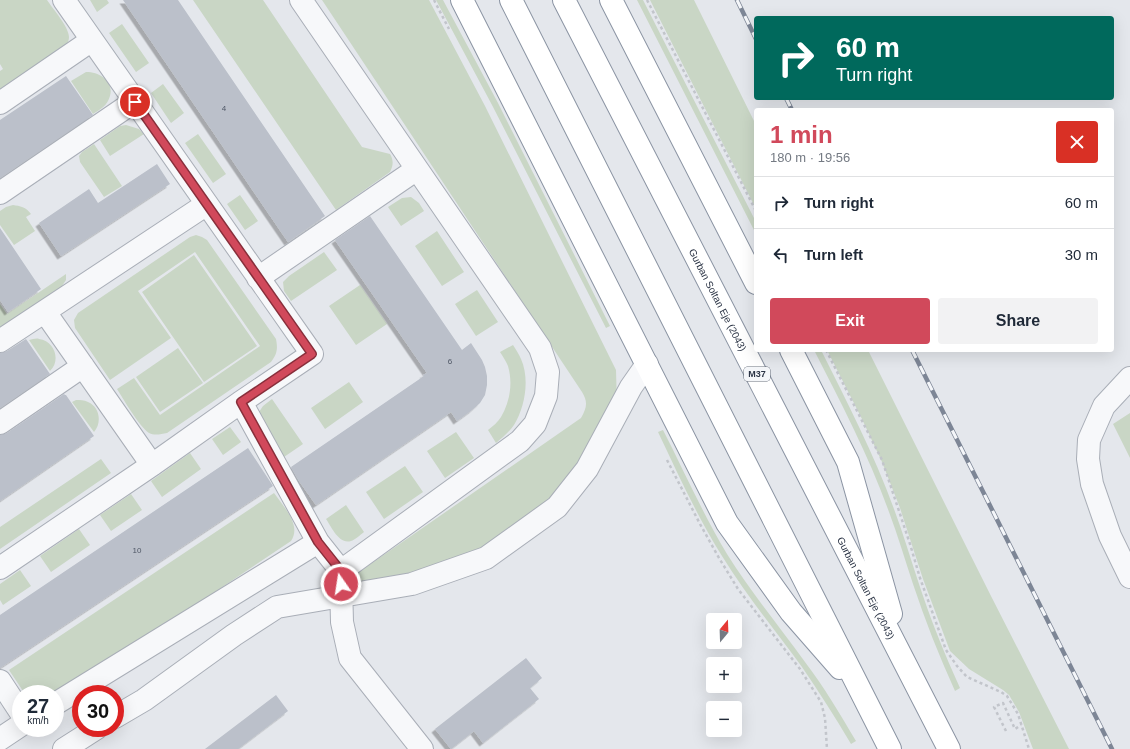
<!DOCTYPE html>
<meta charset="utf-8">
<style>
:root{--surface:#fff;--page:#f2f2f3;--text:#1f2937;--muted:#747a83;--line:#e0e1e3;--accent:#d1495b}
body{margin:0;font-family:Arial,sans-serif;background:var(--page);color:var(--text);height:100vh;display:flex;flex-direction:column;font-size:15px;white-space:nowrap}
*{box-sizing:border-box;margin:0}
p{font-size:13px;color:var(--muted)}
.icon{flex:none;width:22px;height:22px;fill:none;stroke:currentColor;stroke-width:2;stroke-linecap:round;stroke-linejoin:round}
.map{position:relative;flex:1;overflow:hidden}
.sheet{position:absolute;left:754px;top:108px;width:360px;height:244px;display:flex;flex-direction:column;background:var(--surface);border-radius:4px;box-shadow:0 4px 16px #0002}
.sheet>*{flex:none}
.guide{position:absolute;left:754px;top:16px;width:360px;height:84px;border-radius:4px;box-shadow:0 4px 16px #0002;background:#00695c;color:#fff;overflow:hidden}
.needle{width:26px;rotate:19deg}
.buttons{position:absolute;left:706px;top:613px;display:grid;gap:8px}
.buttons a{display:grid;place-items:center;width:36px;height:36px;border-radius:4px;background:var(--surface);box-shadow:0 4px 16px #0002;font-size:20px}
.speed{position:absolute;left:12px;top:685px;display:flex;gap:8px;font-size:20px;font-weight:700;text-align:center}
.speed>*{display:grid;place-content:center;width:52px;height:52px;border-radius:50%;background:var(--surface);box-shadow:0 4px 16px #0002;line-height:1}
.speed small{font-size:10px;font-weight:400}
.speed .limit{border:6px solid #d22;background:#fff;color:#111}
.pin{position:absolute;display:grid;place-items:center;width:34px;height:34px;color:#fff;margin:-17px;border:2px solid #fff;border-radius:50%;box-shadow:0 1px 4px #0007}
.me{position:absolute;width:44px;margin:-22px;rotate:347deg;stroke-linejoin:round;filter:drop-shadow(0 0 3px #0008)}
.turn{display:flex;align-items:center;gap:14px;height:84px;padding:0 16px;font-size:18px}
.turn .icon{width:52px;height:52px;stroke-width:2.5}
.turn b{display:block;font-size:28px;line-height:34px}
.round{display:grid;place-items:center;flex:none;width:42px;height:42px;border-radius:4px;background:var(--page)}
.overview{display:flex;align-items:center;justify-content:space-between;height:68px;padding:0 16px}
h1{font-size:24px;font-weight:700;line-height:30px;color:var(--accent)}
.primary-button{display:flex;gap:8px;margin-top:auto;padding:8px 16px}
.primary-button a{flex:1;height:46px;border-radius:4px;background:var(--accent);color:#fff;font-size:16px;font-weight:700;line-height:46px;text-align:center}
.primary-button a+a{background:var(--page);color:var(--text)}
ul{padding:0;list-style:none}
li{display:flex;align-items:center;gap:12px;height:52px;padding:0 16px;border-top:1px solid var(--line)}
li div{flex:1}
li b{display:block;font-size:15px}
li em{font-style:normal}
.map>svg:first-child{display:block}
</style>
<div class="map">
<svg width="1130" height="749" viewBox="0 0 1130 749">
<defs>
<filter id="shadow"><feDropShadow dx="-3.5" dy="3.5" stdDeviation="0" flood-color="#0004"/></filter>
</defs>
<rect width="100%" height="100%" fill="#e4e7ec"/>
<path fill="#c9d6c5" d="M0 0H47C53 9 69 27 69 37 69 42 66 45 63 48L0 91V71L3 69 0 64Z
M90 0H107L109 3 97 12Z
M193 0H263L362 147 390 154C394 161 393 166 390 172L336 210Z
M322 0H429L485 106 616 370 617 406 578 482 462 561 363 587 349 583V579L581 418C587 407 588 402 582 392Z
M436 0H443L498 103 610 326 606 328 492 105Z
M637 0H643L756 222V234Z
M650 0H694L756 125V209Z
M122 24 149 63 136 72 109 33Z
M86 72C102 72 117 84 108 101 105 107 99 110 93 114L71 81Z
M163 84 184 113 171 123 151 93Z
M126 125 139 129 144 134 110 156 100 140 120 126Z
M198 134 226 174 213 183 185 143Z
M94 144 122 186 104 197 80 162 79 156 82 152Z
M240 195 258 221 245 230 227 204Z
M411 197 419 203 424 211 401 226 388 207 402 198Z
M13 205C20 206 26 207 31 214L26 217 35 231 14 245 0 225V211L6 207Z
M437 231 464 272 442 286 415 246Z
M196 235 202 237 207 240 276 339C278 349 277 354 271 362L167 433C161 434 155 436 149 433 139 426 124 400 117 389L134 378 160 415 260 346 195 252 138 291 171 338 110 380 75 328 74 320 78 313 190 237Z
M324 252 337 270 291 301 284 291 283 282 289 276Z
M194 255 257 346 204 382 142 292Z
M66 274V280L60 289 0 329V304L7 314Z
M360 285 387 324 356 345 329 306Z
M477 290 498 322 476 336 455 304Z
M33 339C35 339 37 338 39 339 55 341 61 361 50 371L29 340Z
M513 345C516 350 519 354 521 359 530 379 525 407 514 425 509 432 502 438 496 443L488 430C493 426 498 422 501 417 510 402 513 383 508 366 506 361 503 357 500 352Z
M178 348 203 383 160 412 136 377Z
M814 350H821C847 402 874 454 894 509 903 533 910 557 918 581 930 618 944 653 960 688L955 691C939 656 925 620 913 584 905 560 898 536 889 512 869 456 841 403 814 350Z
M827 350H868L992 598 1069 749H1033L1019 712 1009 695 1003 690 969 669 950 651 923 579 900 508 882 462 862 419Z
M349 382 363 402 325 429 311 408Z
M272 399 303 444 284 457 259 412 263 406Z
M76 400C80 400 84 400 88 402 100 407 102 423 94 432L72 402Z
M1130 413V458L1113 424Z
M230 427 241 442 223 455 212 439Z
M663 430C684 471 703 514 727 554 750 591 779 626 805 662 824 687 840 714 856 741L851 744C835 717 819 692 802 667 775 630 746 595 722 556 697 516 678 474 658 432Z
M456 432 474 458 445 478 427 451Z
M190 453 201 469 162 497 151 481Z
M101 459 111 473 0 549V527Z
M405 466 423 492 384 519 366 492Z
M274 493C283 506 302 525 291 541L55 699V694H25L9 670Z
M131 494 142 510 111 531 100 515Z
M346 505 364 532C360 535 355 540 351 541 339 545 331 526 326 519Z
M79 529 90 545 51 572 40 556Z
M20 570 31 586 3 605 0 600V584Z"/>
<path fill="#bbc0ca" filter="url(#shadow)" d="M123 0H178L325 216 288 242Z
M66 76 93 115 0 178V120Z
M157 164 170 184 61 256 39 223 89 189 98 203Z
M370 216 462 350 471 343 482 360 485 367 487 376V385L485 395 480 403 472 410 457 421 451 412 316 505 299 481 291 467 424 376 423 375 427 373 335 240Z
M0 228 41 289 8 312 0 300Z
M26 339 50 374 0 408V353L7 351Z
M64 394 65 395H66L94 436 0 501V435L7 433Z
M248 448 273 486 0 668V615Z
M526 658 542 678 530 688 539 699 483 743 474 731 451 749 435 729Z
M276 695 288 711 238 749H205Z"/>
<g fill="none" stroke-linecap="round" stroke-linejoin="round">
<defs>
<path id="minor" d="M0 103 92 40
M0 193 135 101
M258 278 417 169
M45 312 152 465
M0 341 207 204
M1130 378 1104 406 1089 440 1088 459 1092 484 1110 536 1130 577
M241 402 318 542
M0 423 83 366
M0 568 152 465 241 402 312 354 64 0
M341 583 342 622 350 658 422 749
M0 681 21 713
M55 704 318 542 341 571 520 441 535 424 546 396 548 372 540 348 301 0
M115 717 144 700 234 635 277 607 412 584 486 558 557 507 587 469 631 387 647 364
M0 739 21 725
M64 749 97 728"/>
<g id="highway">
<path d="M462 0 727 523 791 612 840 668"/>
<path d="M511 0 890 749"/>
<path id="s1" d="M564 0 949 749"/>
<path d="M611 0 756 283"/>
<path d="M791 350 848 462 891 614"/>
</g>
</defs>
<use href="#minor" stroke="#a9aeb7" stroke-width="24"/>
<use href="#highway" stroke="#8b94a3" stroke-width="24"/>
<path stroke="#c2c5cb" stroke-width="2.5" stroke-dasharray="3 3" stroke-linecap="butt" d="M434 0 449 29
M647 0 756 211
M826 350 882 460 910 544 920 578 946 650 957 666 967 677 1001 692 1007 696 1018 714 1029 749
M667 460 700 524 719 558 738 589 800 669 821 702 825 718 827 749
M1006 731 994 707 1003 703 1015 729 1021 725"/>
<use href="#minor" stroke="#f7f8fa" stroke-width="22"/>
<use href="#highway" stroke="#fff" stroke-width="22"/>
<defs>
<path id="rail" d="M737 0 756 39
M786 98 792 110
M912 350 1112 749"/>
</defs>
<use href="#rail" stroke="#7d8696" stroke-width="4.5"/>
<use href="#rail" stroke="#f4f6f9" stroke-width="3" stroke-dasharray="9" stroke-linecap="butt"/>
</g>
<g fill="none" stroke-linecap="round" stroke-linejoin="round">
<defs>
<path id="route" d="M135 102 312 354 241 402 318 542 341 571V584"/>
</defs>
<use href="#route" stroke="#882f3b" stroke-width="10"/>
<use href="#route" stroke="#d1495b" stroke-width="7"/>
</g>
<g text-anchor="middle" stroke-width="3" stroke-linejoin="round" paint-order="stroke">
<g font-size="8" fill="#4f5766">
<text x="224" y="111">4</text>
<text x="450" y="364">6</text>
<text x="137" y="553">10</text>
</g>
<rect fill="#f4f6f9" stroke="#676e7b" stroke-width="1" x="744" y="367" width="26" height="14" rx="3"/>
<g font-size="9" font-weight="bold" fill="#2b3445">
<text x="757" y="377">M37</text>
</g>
<g font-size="10" fill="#2b3445" stroke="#f4f6f9">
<text dy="4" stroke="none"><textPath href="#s1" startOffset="337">Gurban Soltan Eje (2043)</textPath></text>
<text dy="4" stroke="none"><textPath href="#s1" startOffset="661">Gurban Soltan Eje (2043)</textPath></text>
</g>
</g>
</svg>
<div class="buttons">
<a><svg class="needle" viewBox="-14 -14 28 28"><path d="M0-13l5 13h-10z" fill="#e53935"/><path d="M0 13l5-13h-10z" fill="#747a83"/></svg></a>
<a>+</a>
<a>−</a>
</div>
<div class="speed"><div>27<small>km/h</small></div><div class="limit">30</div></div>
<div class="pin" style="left:135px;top:102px;background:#d93025"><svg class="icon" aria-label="arrive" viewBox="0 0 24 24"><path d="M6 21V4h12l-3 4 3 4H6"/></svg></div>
<svg class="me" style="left:341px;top:584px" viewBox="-20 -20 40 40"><circle r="17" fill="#d1495b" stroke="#fff" stroke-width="3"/><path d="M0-11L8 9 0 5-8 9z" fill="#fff"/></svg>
<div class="guide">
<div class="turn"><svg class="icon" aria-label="right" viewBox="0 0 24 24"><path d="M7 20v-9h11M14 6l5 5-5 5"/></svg><div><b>60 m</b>Turn right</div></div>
</div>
<section class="sheet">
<div class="overview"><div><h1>1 min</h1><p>180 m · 19:56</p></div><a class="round" style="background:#d93025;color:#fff"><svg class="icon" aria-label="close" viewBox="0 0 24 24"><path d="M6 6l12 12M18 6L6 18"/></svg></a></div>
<ul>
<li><svg class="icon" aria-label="right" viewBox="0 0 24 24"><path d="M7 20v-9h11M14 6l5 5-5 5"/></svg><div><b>Turn right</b></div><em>60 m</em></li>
<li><svg class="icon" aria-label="left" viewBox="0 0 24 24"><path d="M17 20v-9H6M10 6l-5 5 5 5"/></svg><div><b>Turn left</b></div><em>30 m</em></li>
</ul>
<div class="primary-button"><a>Exit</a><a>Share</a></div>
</section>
</div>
